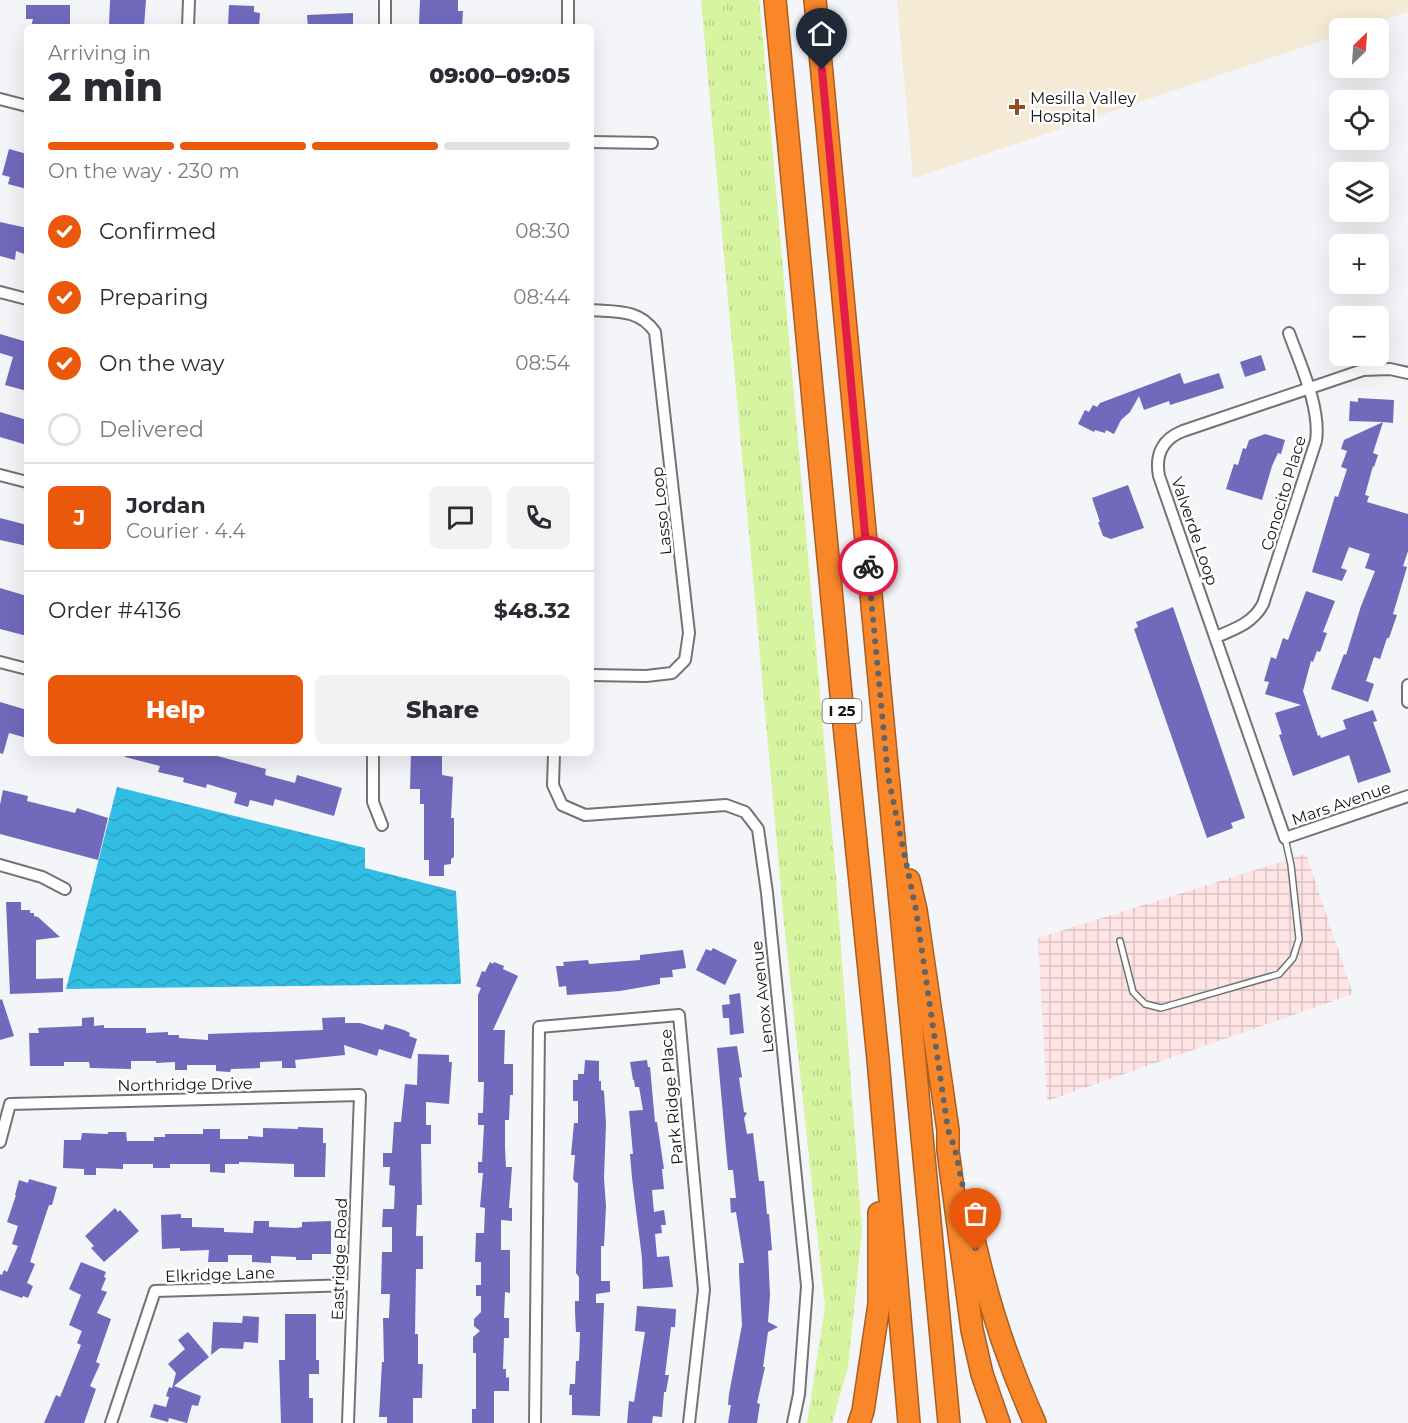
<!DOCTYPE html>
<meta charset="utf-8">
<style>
:root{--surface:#fff;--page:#f2f2f3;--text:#2b2b33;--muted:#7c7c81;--line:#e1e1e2;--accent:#ea580c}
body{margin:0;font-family:Montserrat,sans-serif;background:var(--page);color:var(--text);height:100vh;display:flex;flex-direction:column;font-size:22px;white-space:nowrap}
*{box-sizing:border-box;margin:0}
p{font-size:20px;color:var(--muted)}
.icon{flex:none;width:33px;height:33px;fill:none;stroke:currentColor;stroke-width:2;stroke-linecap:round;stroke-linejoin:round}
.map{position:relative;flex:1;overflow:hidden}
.sheet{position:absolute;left:24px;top:24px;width:570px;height:732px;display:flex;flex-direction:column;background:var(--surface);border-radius:9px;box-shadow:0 6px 24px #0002}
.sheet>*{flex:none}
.needle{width:39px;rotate:25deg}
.fabs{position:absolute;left:1329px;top:18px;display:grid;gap:12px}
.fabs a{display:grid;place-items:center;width:60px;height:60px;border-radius:9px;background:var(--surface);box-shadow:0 6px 24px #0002;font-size:30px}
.pin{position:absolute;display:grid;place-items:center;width:51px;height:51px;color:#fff;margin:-62px -26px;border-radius:50% 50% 50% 0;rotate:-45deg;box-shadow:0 0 6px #0007}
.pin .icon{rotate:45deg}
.courier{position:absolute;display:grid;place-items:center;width:60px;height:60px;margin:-30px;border:4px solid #e11d48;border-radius:50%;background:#fff;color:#222;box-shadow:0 2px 8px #0007}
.overview em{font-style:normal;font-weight:800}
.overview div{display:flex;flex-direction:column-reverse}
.overview{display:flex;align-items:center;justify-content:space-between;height:102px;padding:0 24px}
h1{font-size:39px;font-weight:800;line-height:45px}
.bar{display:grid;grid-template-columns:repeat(4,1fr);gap:9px 6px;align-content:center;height:72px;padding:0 24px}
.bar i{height:8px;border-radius:4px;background:var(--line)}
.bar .active{background:var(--accent)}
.bar p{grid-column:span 4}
.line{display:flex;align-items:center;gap:15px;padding:0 24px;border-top:2px solid var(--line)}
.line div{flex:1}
.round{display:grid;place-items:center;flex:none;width:63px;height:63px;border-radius:9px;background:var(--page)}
ol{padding:0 24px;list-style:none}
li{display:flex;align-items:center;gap:18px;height:66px}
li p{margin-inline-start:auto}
li .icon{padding:6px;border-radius:50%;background:var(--accent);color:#fff;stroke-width:4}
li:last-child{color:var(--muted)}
li i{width:33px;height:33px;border:3px solid var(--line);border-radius:50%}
.cta{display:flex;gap:12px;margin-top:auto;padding:12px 24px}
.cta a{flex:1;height:69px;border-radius:9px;background:var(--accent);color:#fff;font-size:24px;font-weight:800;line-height:69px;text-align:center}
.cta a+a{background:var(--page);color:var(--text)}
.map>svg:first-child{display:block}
</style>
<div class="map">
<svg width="1408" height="1423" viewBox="0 0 1408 1423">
<defs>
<pattern id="industrial-grid" width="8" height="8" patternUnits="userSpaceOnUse" patternTransform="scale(1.5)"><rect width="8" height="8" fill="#ffe4e5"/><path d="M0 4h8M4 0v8" fill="none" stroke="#dac3c4"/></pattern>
<pattern id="grass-tufts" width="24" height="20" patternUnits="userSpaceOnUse" patternTransform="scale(1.5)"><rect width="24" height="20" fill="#d7f4a1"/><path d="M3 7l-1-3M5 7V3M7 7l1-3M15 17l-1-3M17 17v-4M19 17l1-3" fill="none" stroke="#b8d08a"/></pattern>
<pattern id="water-waves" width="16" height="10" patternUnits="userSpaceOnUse" patternTransform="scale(1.5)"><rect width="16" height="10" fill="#32bde5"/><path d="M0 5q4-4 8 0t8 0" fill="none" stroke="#2ba2c4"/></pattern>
</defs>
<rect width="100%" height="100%" fill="#f3f5f8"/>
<path fill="url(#industrial-grid)" d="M1306 854 1353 994 1047 1101 1038 938Z"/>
<path fill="#f4ead5" d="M897 0H1408V12L1358 28H1340L1339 35 913 178Z"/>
<path fill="url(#grass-tufts)" d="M701 0H759L762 29 835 866 862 1231 848 1368 832 1423H807L825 1307 784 923Z"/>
<path fill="url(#water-waves)" d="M117 787 365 848V868L456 891 461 984 66 989Z"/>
<path fill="#7069bc" d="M110 0H146L144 27H109Z
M420 0H458V11H463L462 27H426L419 25Z
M26 5H70V27H31L33 19H26Z
M229 5 254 6V12L260 13 259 27H228Z
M353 13V27H308L307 15Z
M9 149 27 154V189L8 184 10 177 2 175Z
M0 222 27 228V255L16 251 15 260 0 256Z
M0 334 27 342V391L5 385 13 357 0 353Z
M1261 355 1266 370 1245 377 1240 362Z
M1180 373 1184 384 1219 373 1224 388 1170 405 1169 401 1144 410 1139 396 1130 412 1121 420 1114 434 1106 430 1105 433 1095 430 1094 432 1078 424 1085 410 1089 412 1093 405 1097 407 1100 403Z
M1358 398 1394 400 1393 423 1383 422 1373 453 1378 455 1374 467 1373 466 1365 495 1369 496 1367 502 1408 514V551L1403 566 1407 567 1393 614 1397 615 1389 638H1387L1380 659 1374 657 1366 681 1374 684 1368 702 1331 689 1344 654 1346 655 1361 606 1375 571 1365 568 1370 554 1349 547 1341 568 1347 570 1342 581 1312 572 1335 496 1338 497 1347 469 1341 467 1347 451 1341 449 1344 440 1383 422 1349 421 1350 401 1358 402Z
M0 412 27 420V445L0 437Z
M1265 434 1285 440 1281 454 1278 453 1272 466 1262 500 1226 489 1234 464 1238 465 1243 448 1246 449 1249 440Z
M1128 485 1144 528 1111 539 1103 536 1098 522H1100L1092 498Z
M0 518 27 525V546L0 540Z
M0 588 27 596V636L0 629Z
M1306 591 1335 601 1323 632 1327 633 1320 652 1317 651 1313 662 1311 661 1303 691 1318 736 1320 735 1321 738 1346 729 1343 720 1373 710 1377 721 1373 722 1391 772 1358 783 1349 755 1293 776 1279 735 1282 734 1275 713 1301 705 1265 694 1269 682 1264 681 1271 657 1276 659 1283 638 1288 640Z
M1173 607 1245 818 1231 823 1233 828 1207 838 1134 629 1138 627 1136 622Z
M0 702 27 710V738L9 733 3 754 0 753Z
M125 753H206L266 769 265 775 295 783 297 775 342 788 334 816 275 799 273 806 250 800 248 807 234 803 237 793 207 784 206 788 183 782 184 778 158 772 160 766 125 757Z
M411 753H442V775L453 777 451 818H454V857L451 859V864L444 865V876H429V860H424V804H420V789H410Z
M3 790 28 796 27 801 75 813 77 808 108 818 98 860 0 834V805Z
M6 902H21V910H30V913H34V916L38 917 60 937 36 940V979L63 978V992L10 994Z
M713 948 737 960 725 985 696 970 706 949 711 951Z
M683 950 686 968 672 970 673 977 660 978V984L620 991 567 995 566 986 559 987 556 966H564L563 962 588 960 589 964 640 960V955Z
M490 962 493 964 494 962 504 966 503 969 518 976 493 1030H505L504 1064H513V1095H510L509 1120H505V1148L506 1167H512L509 1208H512V1221L501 1220V1250H510V1293L505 1292 504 1318H509V1338H504L503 1369H506V1378L509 1377V1391H494V1423H472V1409H476V1353H473V1337L480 1331 474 1326V1319L481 1312V1296H476V1285H481V1262H475L476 1233H484L485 1208 480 1207 483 1173H478V1162H482L484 1125H478V1113H483L484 1082H478V995L481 988 476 986 482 971 485 972Z
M740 993 744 1033 730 1035 729 1018H723L722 1005 730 1004 729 995Z
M2 999 14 1036 0 1040V1000Z
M94 1017V1026L104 1025V1028H146V1033L168 1032V1035H179V1038L208 1040V1034L323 1030 322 1018 345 1017V1023H360L383 1030 385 1024 404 1030 410 1033 409 1036 417 1039 411 1059 379 1049 377 1056 344 1045 345 1055 295 1060 296 1068H282V1061L260 1062V1068L231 1069 230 1072 216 1071V1065H187V1070H175V1062L156 1063V1061H131V1069L90 1068 89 1062H64V1066H30L29 1033H39L38 1028 82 1026V1018Z
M737 1046 742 1077 739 1078 744 1112 747 1113 744 1118 747 1134 753 1133 759 1181H764L767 1214H769L772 1250 768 1251 770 1295 768 1322 778 1327 768 1332 763 1367H765L757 1403 760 1404 757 1423H728L731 1405H728L729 1394 742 1325 739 1272V1263H744L736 1212 731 1213 730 1198H736L733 1170H728L717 1048Z
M418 1054 449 1055V1062H452L449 1104 426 1102V1125H431V1144H421L422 1205H417L416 1236H423V1269H416L415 1334H418V1364H423L422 1398H413V1423H387V1417H379L382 1362H384L383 1318H389L390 1294H381L382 1252H392V1227H382L383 1209H394L395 1186 389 1185 390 1167H383V1153H392L394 1122H401L405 1084 417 1085Z
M585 1060 599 1061V1081H601V1090L604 1091 606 1124 604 1178 606 1206 604 1246H601V1281H610V1292L596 1294V1303H604L600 1416 572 1415V1395H569L570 1384H575L576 1361H579L580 1332H576L575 1312V1301H579V1277L576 1273 578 1183 575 1182 573 1179 575 1155H571L574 1123H578V1101H573V1080H578V1074H584Z
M647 1060 648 1067H650L655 1122H657L664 1169H662L664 1189 652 1190 654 1212 664 1210 666 1225H661L662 1233 655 1234 657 1257 669 1256 673 1287 643 1289 642 1258 632 1178 630 1154H633L629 1111 643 1110 639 1087H635L634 1080H633L630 1062Z
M298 1127 323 1128V1143H326L325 1177H294V1164L239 1162V1164H225V1173L210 1172V1164H170V1168H153V1164H123V1169L96 1168V1175H84V1169L63 1168 64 1140H81L82 1133 108 1134V1132H126L127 1141H154V1137H165V1134H203V1129H220V1139H248V1136L263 1137V1128L298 1129Z
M29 1179 57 1187 52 1205H49L30 1262 35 1264 27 1283 33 1286 28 1298 23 1296 22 1298 0 1290V1274L2 1275 4 1270 7 1272 18 1246 12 1244 18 1226 7 1222 16 1195H15L19 1180 28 1183Z
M115 1208 118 1212 120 1210 139 1231 104 1262 91 1248 94 1246 85 1236Z
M181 1214V1218H192V1227L224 1228V1232L253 1233 254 1221H269V1227L296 1228 302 1227V1222L331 1221V1254H312V1260H296V1257L271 1256V1263L252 1262V1255H228V1262H208L209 1250 180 1251V1248L162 1249 161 1215Z
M81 1262 106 1272 104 1277 106 1278 101 1290 107 1292 97 1313 111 1319 96 1362 100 1364 90 1386 96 1389 84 1423H44L56 1395 60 1397 81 1345 77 1343 82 1331 69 1325 81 1295 69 1289Z
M637 1306 676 1309 675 1327H671L665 1375H669L666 1392H664L662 1417 653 1416 652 1423H627L629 1401 634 1402 645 1332 635 1331Z
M285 1314H316V1360H319V1374H309V1398H313V1423H281L279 1360H285Z
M243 1316 259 1317 258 1343 244 1342 243 1349 220 1348 211 1355 213 1322 242 1323Z
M188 1332 209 1357 174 1386 201 1396 198 1406 192 1405 187 1423 169 1418 168 1422 150 1417 154 1404 166 1407 169 1397 166 1396 169 1387 172 1388 176 1373 168 1364 185 1349 178 1340Z"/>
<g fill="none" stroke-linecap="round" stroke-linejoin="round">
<g stroke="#717476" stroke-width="8">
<path id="service" d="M1120 941 1133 992 1145 1004 1161 1008 1279 974 1293 958 1299 939 1291 865 1285 838"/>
</g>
<g stroke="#717476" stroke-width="14">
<path id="minor" d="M188 27 189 0
M385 27V0
M568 27V0
M0 99 27 106
M591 142 652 143
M0 292 27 299
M591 310C617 312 639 309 655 332L689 633 685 660 672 673 646 676 591 675
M1408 373 1390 369 1363 370 1183 431C1162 439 1155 455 1159 476L1285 838 1408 796
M0 475 27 482
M1216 637C1235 629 1253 623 1263 604L1316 441C1321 408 1300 364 1289 333
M0 662 27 669
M1408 685V702
M373 753V802L382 825
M554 753 553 785 562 805 585 815 726 805 745 812 758 829 767 893 807 1286 799 1394 793 1423
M0 865 42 877 65 889
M0 1142 10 1104 360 1095 348 1423
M111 1423 155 1291 352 1285
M535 1423 539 1027 679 1015 704 1290 689 1423"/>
</g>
<g stroke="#a95e22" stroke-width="24">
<path id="motorway" d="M775 0 842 705 878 1059 909 1423
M815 0 949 1423
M909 880 916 910 948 1130V1151L972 1330 982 1374 999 1423
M970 1221C984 1290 1006 1359 1035 1423
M859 1423 863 1411 879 1304V1213"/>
</g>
<use href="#service" stroke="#fff" stroke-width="5"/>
<use href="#minor" stroke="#fff" stroke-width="10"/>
<use href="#motorway" stroke="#f98629" stroke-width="21"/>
</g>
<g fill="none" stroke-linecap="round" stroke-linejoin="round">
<path stroke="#626365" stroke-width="6" stroke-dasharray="0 10.8" d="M868 566 888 776 916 910 948 1130 955 1149 976 1250"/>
<path stroke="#e11d48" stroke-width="8" d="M822 70 868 566"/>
</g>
<path fill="#934f22" stroke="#fff" stroke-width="2" d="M1014 98h6v6h6v6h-6v6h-6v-6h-6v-6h6z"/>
<g text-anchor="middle" stroke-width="5" stroke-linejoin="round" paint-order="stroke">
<rect fill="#fff" stroke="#5a5b5c" stroke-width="1.5" x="822.5" y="699" width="39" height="24" rx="4.5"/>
<g font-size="15" font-weight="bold" fill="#141516">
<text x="842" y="716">I 25</text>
</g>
<g font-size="16" fill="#141516" stroke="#fff" text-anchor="start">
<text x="1030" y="104">Mesilla Valley<tspan x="1030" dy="18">Hospital</tspan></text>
</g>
<g font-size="16" fill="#141516" stroke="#fff">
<text transform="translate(1283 493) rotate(-73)" y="6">Conocito Place</text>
<text transform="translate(661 511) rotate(-96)" y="6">Lasso Loop</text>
<text transform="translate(1195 531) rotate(71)" y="6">Valverde Loop</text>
<text transform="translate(1341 803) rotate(-19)" y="6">Mars Avenue</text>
<text transform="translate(762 997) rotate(-96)" y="6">Lenox Avenue</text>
<text transform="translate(185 1084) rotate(-1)" y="6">Northridge Drive</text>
<text transform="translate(671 1097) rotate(-95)" y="6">Park Ridge Place</text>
<text transform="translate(339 1259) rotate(-88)" y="6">Eastridge Road</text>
<text transform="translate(220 1274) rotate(-2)" y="6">Elkridge Lane</text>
</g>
</g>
</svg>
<div class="fabs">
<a><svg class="needle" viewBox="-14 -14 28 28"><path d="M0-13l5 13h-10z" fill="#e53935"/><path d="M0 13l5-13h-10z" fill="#7c7c81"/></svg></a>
<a><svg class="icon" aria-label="locate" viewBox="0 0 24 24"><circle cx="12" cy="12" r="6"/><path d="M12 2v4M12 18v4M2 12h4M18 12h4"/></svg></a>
<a><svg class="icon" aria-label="layers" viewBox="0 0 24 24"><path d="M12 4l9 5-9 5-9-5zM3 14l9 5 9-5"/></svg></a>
<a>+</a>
<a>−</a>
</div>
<div class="pin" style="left:976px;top:1250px;background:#ea580c"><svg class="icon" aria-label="bag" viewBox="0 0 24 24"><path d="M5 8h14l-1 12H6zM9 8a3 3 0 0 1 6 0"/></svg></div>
<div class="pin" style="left:822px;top:70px;background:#1f2937"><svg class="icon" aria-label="home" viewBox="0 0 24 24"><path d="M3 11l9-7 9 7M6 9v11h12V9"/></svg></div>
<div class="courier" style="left:868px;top:566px"><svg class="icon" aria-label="bike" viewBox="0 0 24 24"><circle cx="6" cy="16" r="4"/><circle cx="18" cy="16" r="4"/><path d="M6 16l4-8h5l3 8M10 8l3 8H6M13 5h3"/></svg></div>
<section class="sheet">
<div class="overview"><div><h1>2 min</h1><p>Arriving in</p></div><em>09:00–09:05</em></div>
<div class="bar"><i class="active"></i><i class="active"></i><i class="active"></i><i></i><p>On the way · 230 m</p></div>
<ol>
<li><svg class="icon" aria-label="check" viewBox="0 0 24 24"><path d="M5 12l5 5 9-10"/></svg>Confirmed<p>08:30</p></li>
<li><svg class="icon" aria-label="check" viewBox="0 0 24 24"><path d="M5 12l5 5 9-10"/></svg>Preparing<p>08:44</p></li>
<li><svg class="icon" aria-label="check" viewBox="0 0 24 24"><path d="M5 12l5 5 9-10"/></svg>On the way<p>08:54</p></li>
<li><i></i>Delivered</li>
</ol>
<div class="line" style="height:108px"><b class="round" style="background:var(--accent);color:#fff">J</b><div><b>Jordan</b><p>Courier · 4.4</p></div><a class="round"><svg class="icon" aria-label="chat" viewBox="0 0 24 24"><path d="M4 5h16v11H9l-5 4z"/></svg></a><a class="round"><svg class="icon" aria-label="phone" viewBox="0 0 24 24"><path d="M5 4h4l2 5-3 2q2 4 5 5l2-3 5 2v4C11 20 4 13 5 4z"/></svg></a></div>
<div class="line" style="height:78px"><div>Order #4136</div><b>$48.32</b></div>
<div class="cta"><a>Help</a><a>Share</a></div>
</section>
</div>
